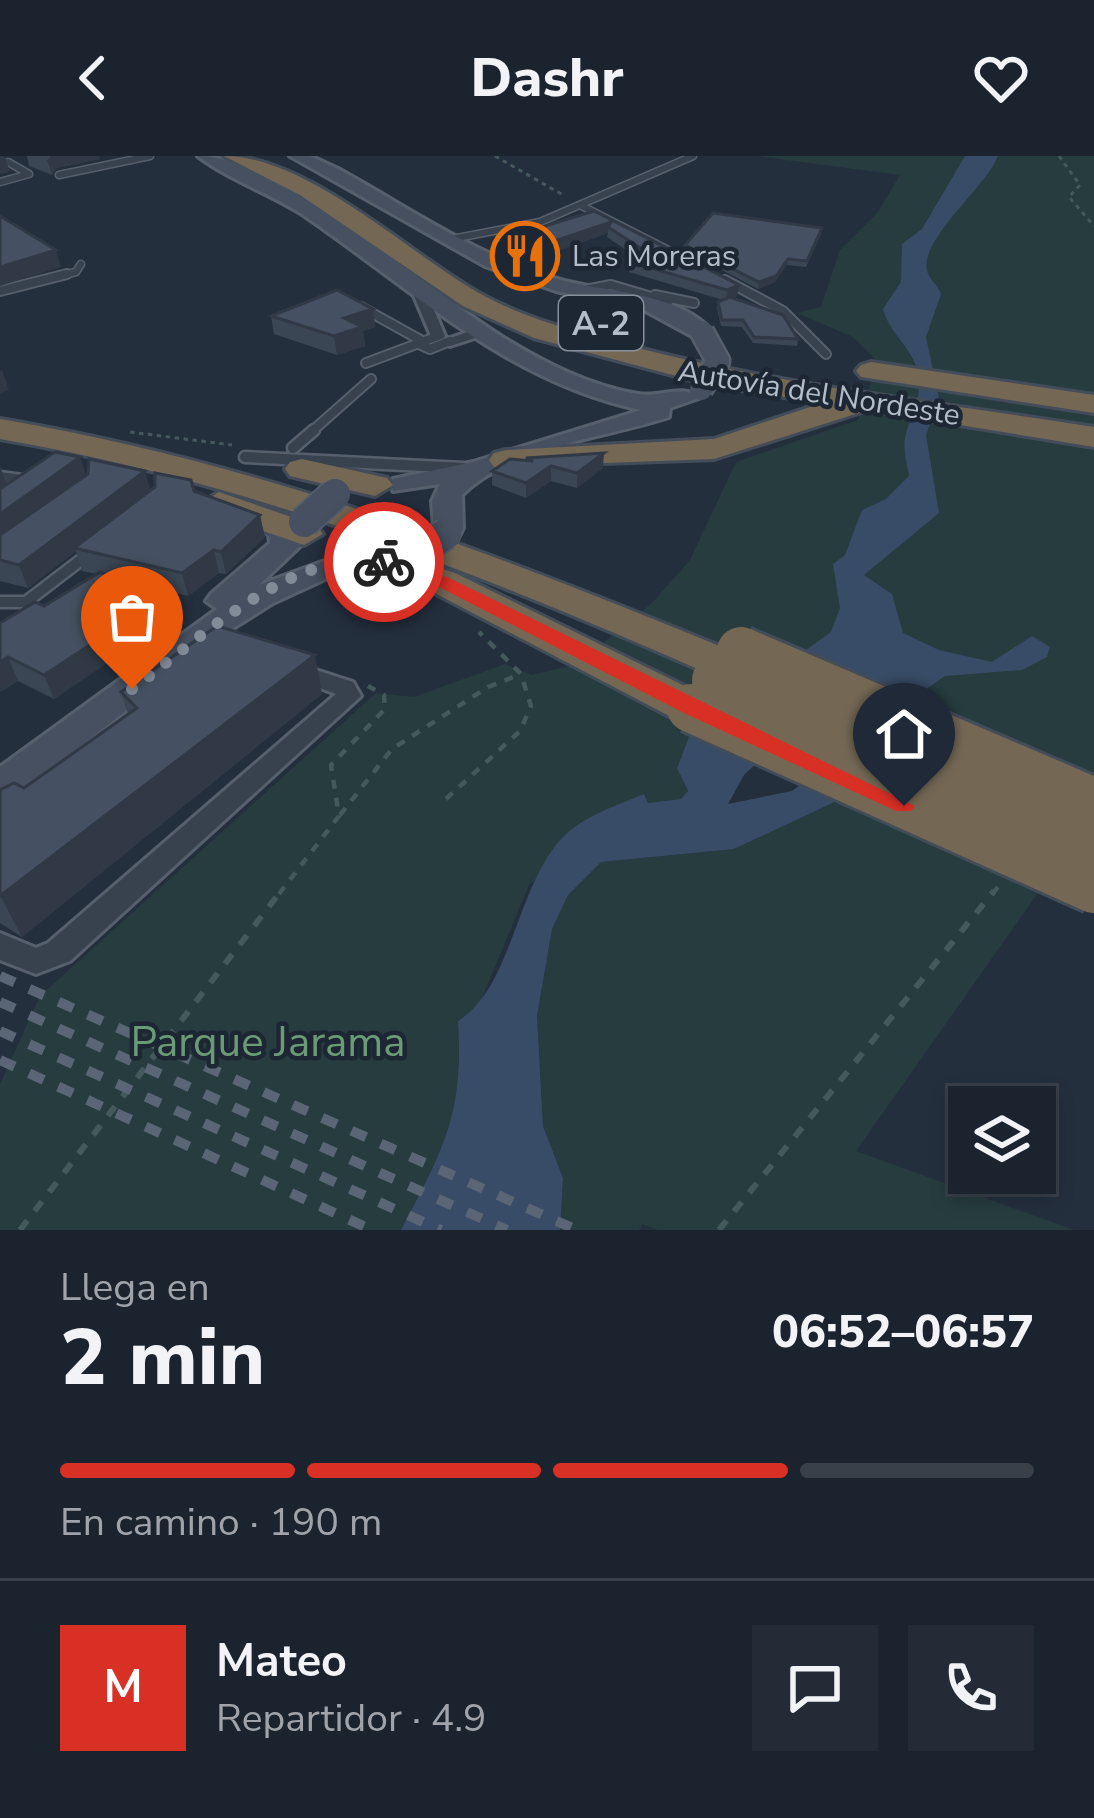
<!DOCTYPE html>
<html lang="es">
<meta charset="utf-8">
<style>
:root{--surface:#1b232e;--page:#242b36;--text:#f1f3f6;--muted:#a0a4aa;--line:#39404a;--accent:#d93025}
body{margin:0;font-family:"Nunito Sans",sans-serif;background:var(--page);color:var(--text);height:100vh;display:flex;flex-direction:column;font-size:45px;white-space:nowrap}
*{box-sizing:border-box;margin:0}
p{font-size:39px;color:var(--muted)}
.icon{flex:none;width:66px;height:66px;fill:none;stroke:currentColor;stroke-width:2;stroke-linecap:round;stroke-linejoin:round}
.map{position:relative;height:1074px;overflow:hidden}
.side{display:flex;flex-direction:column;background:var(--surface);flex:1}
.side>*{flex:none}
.controls{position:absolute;left:948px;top:930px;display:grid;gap:24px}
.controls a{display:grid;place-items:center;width:108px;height:108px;border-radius:0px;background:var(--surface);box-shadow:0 6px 18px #0003,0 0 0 3px var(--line);font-size:60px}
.pin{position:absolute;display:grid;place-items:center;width:102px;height:102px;color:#fff;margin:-123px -51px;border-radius:50% 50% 50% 0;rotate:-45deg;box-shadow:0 0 12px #0007}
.pin .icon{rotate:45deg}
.courier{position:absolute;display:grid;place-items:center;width:120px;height:120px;margin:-60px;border:9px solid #d93025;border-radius:50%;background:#fff;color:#222;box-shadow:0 3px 15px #0007}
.headline em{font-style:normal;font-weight:800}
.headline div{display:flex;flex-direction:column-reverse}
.headline{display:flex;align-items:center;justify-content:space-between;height:204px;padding:0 60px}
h1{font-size:78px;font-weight:800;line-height:90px}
.bar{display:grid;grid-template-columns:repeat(4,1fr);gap:18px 12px;align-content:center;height:144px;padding:0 60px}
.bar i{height:15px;border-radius:9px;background:var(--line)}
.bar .on{background:var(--accent)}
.bar p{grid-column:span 4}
.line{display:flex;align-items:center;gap:30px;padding:0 60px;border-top:3px solid var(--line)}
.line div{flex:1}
.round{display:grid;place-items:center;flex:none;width:126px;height:126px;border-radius:0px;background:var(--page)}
header{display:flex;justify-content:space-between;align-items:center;height:156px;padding:0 60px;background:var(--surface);font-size:54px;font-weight:800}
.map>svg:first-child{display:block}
</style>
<header><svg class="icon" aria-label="back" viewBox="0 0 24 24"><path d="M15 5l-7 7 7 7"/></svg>Dashr<svg class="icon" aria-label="heart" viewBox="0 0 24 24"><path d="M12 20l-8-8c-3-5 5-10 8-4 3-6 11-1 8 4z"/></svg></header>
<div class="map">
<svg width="1094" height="1074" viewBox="0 0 1094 1074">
<rect width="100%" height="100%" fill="#242f3e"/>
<path fill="#263c3f" d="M757 0H1094V630L1045 727 856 995 1074 1074H658L642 1068 639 1074H560L563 1022 543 970 537 860 552 773 568 739 601 706 734 693 871 629 690 578 677 611 688 636 681 643 648 647 645 639 529 729 478 852 458 865C464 958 443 994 401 1074H0V928L40 840 376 537 414 541 505 508 532 519 578 508 652 447 690 404 736 306 858 264 878 206 853 181 797 157 821 151 840 94 878 56 900 19Z"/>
<path fill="#394c67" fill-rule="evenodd" d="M965 0H998C985 32 920 83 927 114 928 122 938 129 941 138L926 181 939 242 926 279 939 357 864 419 892 438 903 477 939 494 992 506 1032 480 1050 491 1047 501 1022 514 945 520 914 542 871 629 734 693 601 706 568 739 552 773 537 860 543 970 563 1022 560 1074H401C443 994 464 958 458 865 512 832 516 731 562 682 583 660 618 649 644 638L648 647 681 643 688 635 677 612 690 578 831 476 840 452 833 408 845 399 862 354 886 343 909 320C907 308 903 294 905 282 910 258 923 243 918 218 913 191 890 179 883 153L901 126 902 88 922 73ZM764 600 809 622 792 635 728 648 744 619Z"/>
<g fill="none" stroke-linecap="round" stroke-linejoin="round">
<g stroke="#565f6c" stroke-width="9">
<path id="lane-far2" d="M59 19 150 0
M0 26 29 18 8 6
M580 49 686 103
M452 83 540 66 693 0
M55 121 76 116 81 108"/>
</g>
<g stroke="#565f6c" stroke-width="12">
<path id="lane-far1" d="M725 124 783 155 826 198
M0 135 67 118
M580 135 611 129 668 146 659 153
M655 139 694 147
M361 151 424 186
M419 188 430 193 450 185
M366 207 438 180
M310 277 371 223"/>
</g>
<g stroke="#565f6c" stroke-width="15">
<path id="lane" d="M293 292 314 274
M245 301 463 312
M0 321 29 325
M0 446H26L90 397"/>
</g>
<g stroke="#565f6c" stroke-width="6">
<path id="street" d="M419 131 426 135 445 180 443 183 431 180 412 135Z
M479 172 484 173V179L450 190 442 185Z
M291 506 353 526 361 540 70 805 36 818 0 804V777L36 792 48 787 336 538 283 518 279 513 283 508Z"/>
</g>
<g stroke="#565f6c" stroke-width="6">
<path id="secondary" d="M198 0C278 0 430 137 504 182 545 207 590 230 638 238 659 242 684 227 699 242L670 252 669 261C605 282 511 290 462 339L463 372 457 384H435L432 345 440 328 393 335V323L473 306 641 254C507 226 412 133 302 58 269 37 228 23 198 0Z
M290 0H310L338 13C417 56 493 112 583 129 627 137 682 141 713 176L694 181 646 155 556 135 485 110Z
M259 349 294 369 301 389 259 429 349 396 364 405 273 447 227 476 14 642 0 646V611L217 453 206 445 211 438 270 387 269 379 244 358Z"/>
</g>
<g stroke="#434c59" stroke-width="6">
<path id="highway" d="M224 0C307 0 408 97 479 137 527 164 581 177 634 191 784 230 941 247 1094 271V291L868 254 714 303 494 311 489 304 494 297 506 294 714 283 822 247 710 229 534 182 463 150 300 39Z
M871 206 1094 239V257L861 221 856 215 861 209Z
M0 263C262 307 502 400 746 501L753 511 746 521H716C482 418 252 326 0 283Z
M302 303 387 322 393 329 375 340 290 320 285 313 290 306Z
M219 336 317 370 323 378 304 389 206 355 201 347Z
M385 394 455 417 707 541 714 552 707 563 691 567 675 563 427 433 371 414 366 406Z"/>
</g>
<path stroke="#44595c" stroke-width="3" stroke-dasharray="4.5 4.5" stroke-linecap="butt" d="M495 0 563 39
M1059 0 1080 29 1069 41 1094 70
M130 276 232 289"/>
<path stroke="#44595c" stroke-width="4.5" stroke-dasharray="9 9" stroke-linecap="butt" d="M446 643 520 575 531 550 521 518 479 476
M340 659 392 593 488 531 521 518
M279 738 339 660 331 609 385 553 384 539 368 530
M992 738 999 730"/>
<path stroke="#44595c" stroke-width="6" stroke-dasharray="12 12" stroke-linecap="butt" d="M20 1074 281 735
M719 1074 994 735"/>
<use href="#lane-far2" stroke="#38414e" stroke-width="6"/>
<use href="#lane-far1" stroke="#38414e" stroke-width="8"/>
<use href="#lane" stroke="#38414e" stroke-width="10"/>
<use href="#street" fill="#38414e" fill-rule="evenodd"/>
<use href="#secondary" fill="#465061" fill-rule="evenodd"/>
<use href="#highway" fill="#746855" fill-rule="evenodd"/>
<path stroke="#5a6575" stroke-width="10" stroke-dasharray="16 16" stroke-linecap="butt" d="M0 820 577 1074
M0 846 507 1074
M0 875 441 1074
M0 904 372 1074"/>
<g stroke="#565f6c" stroke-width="27" stroke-linecap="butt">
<path id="secondary-bridge-far1" d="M701 233 718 205 702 176"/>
</g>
<g stroke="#565f6c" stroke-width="34" stroke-linecap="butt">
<path id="secondary-bridge" d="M304 366 335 338
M407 401 446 378"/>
</g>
<g stroke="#434c59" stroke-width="54" stroke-linecap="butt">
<path id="highway-bridge" d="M741 495 1094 646
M716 524 1094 690
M691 552 1094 733"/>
</g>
<use href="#secondary-bridge-far1" stroke="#465061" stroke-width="22"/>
<use href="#secondary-bridge" stroke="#465061" stroke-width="30"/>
<use href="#highway-bridge" stroke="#746855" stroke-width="48"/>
</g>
<path fill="#3b4654" d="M27 0H99L100 3 57 12 52 19 29 10Z
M594 55 737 140 732 142 798 183 797 190 753 187 742 171 721 170 717 152 718 146 723 144 629 116 630 106 638 102 607 81 608 77 522 107 496 95V85Z
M821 78 806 111 787 109 775 126 758 133 684 94 685 89Z
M373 153 375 171 363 175 365 190 337 199 274 178 271 160Z
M80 301 86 320 150 334 194 335 265 381 226 418 219 417 188 440 115 422 160 443 167 466 54 543 18 525 0 536V467L44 450 97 418 82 415 76 395 28 432 0 425V311L7 329Z
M526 302 603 312 577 332 551 325 526 342 492 329V315L526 305Z
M121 536 322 538 22 781 0 767V634L24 632 128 558Z"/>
<path fill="#303945" d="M0 0 5 1 10 16 0 18Z
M51 0H99L100 3 57 12 52 19 47 4Z
M611 66 608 71V77L522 107V96Z
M56 94 61 111 0 130V111Z
M788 103 787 109 775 126 758 133 759 126Z
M739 129 737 140 726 144 727 134Z
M373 153 375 171 363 175 365 190 337 199 334 180 344 162Z
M2 214 9 234 0 237V215Z
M604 297 603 312 577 332V317Z
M80 301 87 323 0 386V358Z
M551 310V325L526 342V327Z
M0 311 8 332 0 340Z
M145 315 151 337 74 392 76 395 28 432 19 409Z
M260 359 265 381 226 418 221 396Z
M214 394 219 417 188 440 182 417Z
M160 443 167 466 54 543 44 519Z
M315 499 322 538 22 781 1 741Z
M8 501 18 525 0 536V506Z"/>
<path fill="#455162" stroke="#303945" stroke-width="3" d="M594 55 739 129 727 134 630 106 648 97 608 71 611 66 522 96 496 85Z
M713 57 822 72 807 105 788 103 776 120 759 126 685 89Z
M0 60 56 94 0 111Z
M337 134 373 153 344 162 362 171 334 180 271 160Z
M730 141 783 159 798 183 754 181 743 164H722L718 146Z
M55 296 80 301 0 358V333Z
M604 297 577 317 551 310 526 327 492 315 510 303 533 305 526 302Z
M89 303 145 315 19 409 0 404V379L88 318Z
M155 317 191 324 194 335 260 359 221 396 214 394 182 417 74 392 155 331Z
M100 416 160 443 44 519 8 501 0 506V467L35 446 44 450Z
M217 470 315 499 0 740V634L14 627 24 632 137 552 121 536Z"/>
<path fill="#d93025" d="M378 402 447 421 915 650 911 655H896L684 557 435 429 378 410Z"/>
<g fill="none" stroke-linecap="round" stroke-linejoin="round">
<path stroke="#828b98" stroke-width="12" stroke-dasharray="0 21.6" d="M132 533C188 491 276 411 347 406 359 405 372 407 384 406"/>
</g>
<defs>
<g id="restaurant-ring" transform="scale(3.45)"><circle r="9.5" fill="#1d2633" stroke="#e8710a" stroke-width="1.5"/><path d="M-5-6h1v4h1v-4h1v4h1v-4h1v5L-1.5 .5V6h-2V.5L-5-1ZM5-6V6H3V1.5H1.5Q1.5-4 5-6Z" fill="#e8710a"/></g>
</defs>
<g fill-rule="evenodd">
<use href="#restaurant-ring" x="525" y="100"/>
</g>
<g text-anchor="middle" stroke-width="9" stroke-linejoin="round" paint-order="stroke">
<g font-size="30" fill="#b4bcc9" stroke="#1d2633" text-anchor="start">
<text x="572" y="110">Las Moreras</text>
</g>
<g font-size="30" fill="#b4bcc9" stroke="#1d2633">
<text transform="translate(819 237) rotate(9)" y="10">Autovía del Nordeste</text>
</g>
<rect fill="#1d2633" stroke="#878f9c" stroke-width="3" x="559" y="140" width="84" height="54" rx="9"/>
<g font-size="33" font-weight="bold" fill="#b4bcc9">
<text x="601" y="179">A-2</text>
</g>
<g font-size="42" fill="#6b9a76" stroke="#1d2633">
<text x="268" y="900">Parque Jarama</text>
</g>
</g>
</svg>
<div class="controls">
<a><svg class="icon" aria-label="layers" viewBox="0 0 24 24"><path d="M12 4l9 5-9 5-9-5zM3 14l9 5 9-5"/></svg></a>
</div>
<div class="pin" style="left:132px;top:533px;background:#ea580c"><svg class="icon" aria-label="bag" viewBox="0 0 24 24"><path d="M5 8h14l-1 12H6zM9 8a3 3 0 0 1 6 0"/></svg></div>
<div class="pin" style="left:904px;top:650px;background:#1f2937"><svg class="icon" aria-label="home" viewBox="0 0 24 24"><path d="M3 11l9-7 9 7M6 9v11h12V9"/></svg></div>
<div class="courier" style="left:384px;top:406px"><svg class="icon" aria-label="bike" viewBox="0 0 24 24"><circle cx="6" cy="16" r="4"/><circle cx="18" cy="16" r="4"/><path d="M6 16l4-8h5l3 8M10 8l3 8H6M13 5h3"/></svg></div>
</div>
<section class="side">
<div class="headline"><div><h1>2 min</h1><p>Llega en</p></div><em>06:52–06:57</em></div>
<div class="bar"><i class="on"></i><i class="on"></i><i class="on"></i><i></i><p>En camino · 190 m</p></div>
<div class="line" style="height:216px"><b class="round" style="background:var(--accent);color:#fff">M</b><div><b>Mateo</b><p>Repartidor · 4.9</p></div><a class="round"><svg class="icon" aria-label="chat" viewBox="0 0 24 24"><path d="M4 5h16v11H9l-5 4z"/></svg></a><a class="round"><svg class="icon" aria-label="phone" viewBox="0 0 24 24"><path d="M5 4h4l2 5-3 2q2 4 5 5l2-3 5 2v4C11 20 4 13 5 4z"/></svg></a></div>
</section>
